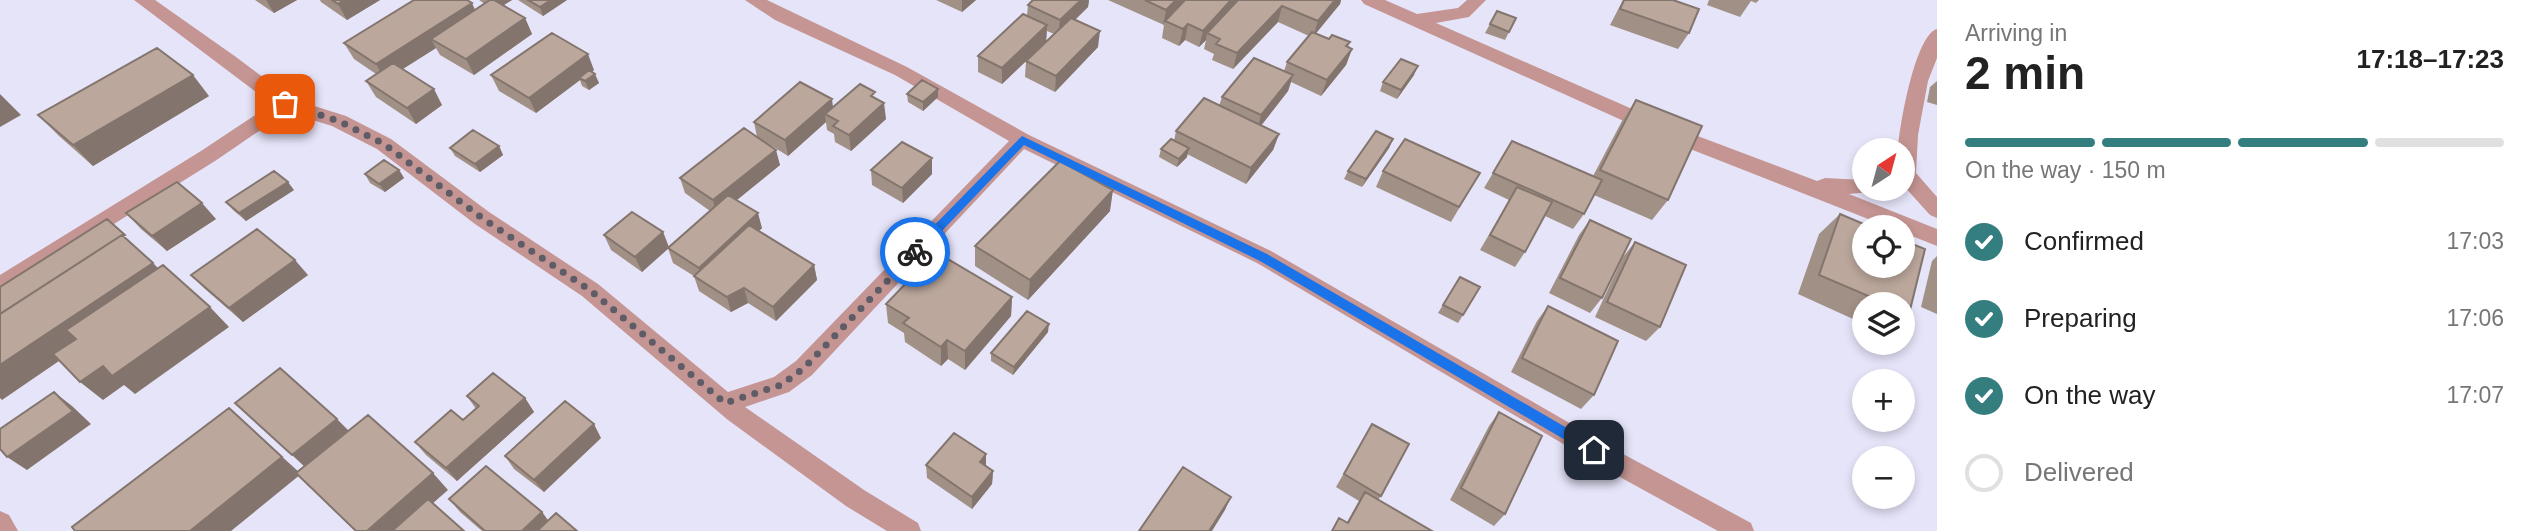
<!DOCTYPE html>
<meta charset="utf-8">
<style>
:root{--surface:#fff;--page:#f2f2f2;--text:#222;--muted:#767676;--line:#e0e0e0;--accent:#357e80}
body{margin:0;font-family:Helvetica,sans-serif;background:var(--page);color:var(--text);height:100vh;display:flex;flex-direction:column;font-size:26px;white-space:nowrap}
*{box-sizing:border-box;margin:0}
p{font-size:23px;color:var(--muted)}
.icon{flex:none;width:38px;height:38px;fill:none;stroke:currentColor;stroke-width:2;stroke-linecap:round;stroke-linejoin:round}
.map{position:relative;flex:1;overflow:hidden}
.side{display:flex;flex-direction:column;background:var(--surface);width:595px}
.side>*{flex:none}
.needle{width:46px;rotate:36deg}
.controls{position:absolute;left:1852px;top:138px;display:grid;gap:14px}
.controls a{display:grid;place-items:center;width:63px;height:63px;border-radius:50%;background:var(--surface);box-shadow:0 4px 10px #0003;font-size:35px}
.pin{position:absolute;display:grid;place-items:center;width:60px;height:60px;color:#fff;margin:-30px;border-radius:14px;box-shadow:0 4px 10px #0006}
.courier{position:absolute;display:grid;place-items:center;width:70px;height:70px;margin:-35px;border:5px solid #1a73e8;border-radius:50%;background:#fff;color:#222;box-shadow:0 2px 9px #0007}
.headline em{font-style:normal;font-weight:700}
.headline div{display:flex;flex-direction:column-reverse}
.headline{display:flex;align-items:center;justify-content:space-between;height:119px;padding:0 28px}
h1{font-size:46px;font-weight:700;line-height:52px}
.bar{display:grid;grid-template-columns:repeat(4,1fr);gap:10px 7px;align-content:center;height:84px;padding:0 28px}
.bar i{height:9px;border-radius:5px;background:var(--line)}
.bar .active{background:var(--accent)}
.bar p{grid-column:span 4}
ol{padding:0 28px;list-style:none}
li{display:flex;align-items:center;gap:21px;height:77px}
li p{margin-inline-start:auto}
li .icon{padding:7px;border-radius:50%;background:var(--accent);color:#fff;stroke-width:4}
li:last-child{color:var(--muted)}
li i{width:38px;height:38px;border:4px solid var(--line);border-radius:50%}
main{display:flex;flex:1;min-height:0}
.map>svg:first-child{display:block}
</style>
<main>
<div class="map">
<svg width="1937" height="531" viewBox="0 0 1937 531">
<rect width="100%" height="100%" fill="#e6e4f9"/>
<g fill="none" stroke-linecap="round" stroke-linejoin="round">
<path fill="#c49592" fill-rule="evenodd" d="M134 0H155L236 57 292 99 346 116 391 139 489 212 598 284 728 392 774 377 796 361 1009 141 895 75 775 20 745 0H767L907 67 1029 135 1271 251 1625 455 1751 523 1754 531H1718L1609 471 1257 263 1024 149 812 375 789 392 745 407 864 490 918 523 921 531H887L846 506 728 420 582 296 475 224 377 149 332 126 287 112 215 161 0 295V275L201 151 272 104Z
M1361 0H1385L1417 14 1458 8 1467 0H1486L1469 17 1436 23 1671 126 1817 181 1825 178 1864 180V189H1873L1871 192 1849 194 1937 229V246L1902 232V228H1891L1657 136 1364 4Z
M1937 29V58L1928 81 1918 135 1916 173 1937 197V218L1930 215 1902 184V150H1898C1899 128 1915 35 1937 29Z
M0 511 9 515 18 531H0Z"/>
</g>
<path fill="#a19086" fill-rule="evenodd" d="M255 0H297L274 13Z
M320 0H380L347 20 321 2Z
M479 0H512L503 5 525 18 532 34 474 75 440 55 436 48 403 69 442 105 416 124 376 97 366 81 376 74 354 59 344 43 475 10 485 4Z
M518 0H567L543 16Z
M936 0H976L962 12Z
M1033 0H1089L1088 7 1075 20 1098 47 1055 92 1025 77 1026 61 1002 84 978 72V56L1027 15 1028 5ZM1047 31 1054 34 1046 41Z
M1108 0H1341L1340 4 1316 33 1329 39 1350 42 1348 47 1352 49 1346 65 1321 96 1291 82 1288 91 1261 125 1279 134 1273 150 1246 184 1187 154V157L1177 167 1159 157 1161 149 1174 141 1176 131 1219 106 1222 97 1284 71 1287 62 1309 36 1278 22 1233 69 1212 60 1214 54 1204 49 1206 40 1199 47 1185 40 1179 46 1162 38 1164 25Z
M1623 0H1624L1689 33 1678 49 1610 25Z
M1709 0H1759L1756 3 1751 1 1740 17 1707 5Z
M1497 11 1516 18 1505 40 1485 33Z
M594 70 592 72 599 83 589 90 582 86 580 80 536 113 499 91 491 75Z
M1414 75 1397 99 1380 91 1383 82Z
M1937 81V105L1927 102 1930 87Z
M907 94 938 97 923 111 908 102Z
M209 96 93 166 59 136 38 115Z
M876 98 886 119 851 151 835 142 834 134 827 130 826 122 788 156 772 146 780 165 737 200 762 228 759 231 814 265 817 280 776 321 748 303 731 312 699 291 694 276 673 263 668 248 642 272 611 250 604 235 663 232 669 247 710 211 685 193 680 178 757 137 754 122Z
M1636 100 1668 200 1652 220 1594 195 1584 214 1573 229 1545 216 1525 252 1515 267 1480 250 1509 200 1484 188 1512 141 1593 176 1622 121Z
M1393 139 1389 148 1362 187 1344 179 1348 171Z
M499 146 503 155 480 172 455 156 450 148Z
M932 158V174L903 203 872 185 871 170Z
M399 170 404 178 385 192 370 183 365 174Z
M1383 171 1480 173 1451 222 1376 187Z
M294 190 246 221 233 210 226 202Z
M1110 211 1028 300 975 266V246Z
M126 213 216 219 167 251 141 229Z
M1840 214 1873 228H1864V266H1902V240L1925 249 1909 314 1902 320V304H1864V324L1798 294 1819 234Z
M1590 220 1602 298 1590 313 1549 293 1579 235Z
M1635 242 1660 327 1646 341 1595 317 1623 257Z
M1937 256V314L1921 307 1932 261Z
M191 275H308L243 322 205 289Z
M1460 277 1463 315 1458 323 1438 313Z
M1012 297 1011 316 965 370 948 359 941 366 905 342 904 333 888 323 886 304Z
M1548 306 1594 395 1581 409 1511 372 1537 321Z
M1048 332 1013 375 991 361V353Z
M467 396 525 398 534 412 457 481 426 455 415 442 463 420 476 409Z
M1499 412 1505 514 1494 526 1450 500 1489 426Z
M1372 424 1381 496 1378 500 1432 531H1332L1347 522 1359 501 1336 487Z
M601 438 544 492 514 469 505 456Z
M986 454V466L993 471 992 484 972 509 927 478 926 465Z
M449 499 542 512 548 520 577 531H482L460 512Z"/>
<path fill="#83756d" d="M266 0H297L274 13Z
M344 0H380L347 20 338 4Z
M492 0H512L496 10Z
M551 0H567L543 16 540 7Z
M962 0H976L962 12Z
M1081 0H1089L1088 7 1058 36 1060 20Z
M1176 0H1189L1165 21 1163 26 1166 10Z
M1231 0H1242L1207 33 1206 40 1199 47 1203 31Z
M1335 0H1341L1340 4 1313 37 1318 21Z
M472 3 479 19 431 39 436 48 385 80 376 64Z
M1282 6 1278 22 1233 69 1237 53Z
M525 18 532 34 474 75 466 59Z
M1188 24 1185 40 1179 46 1183 29Z
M1047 25 1046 42 1002 84V68Z
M1100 31 1098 47 1055 92 1056 76Z
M1352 49 1346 65 1321 96 1327 80Z
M588 54 594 70 582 79 579 78 580 80 536 113 529 98Z
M1418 66 1414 75 1397 99 1401 90Z
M595 74 599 83 589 90 585 81Z
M193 75 209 96 93 166 73 145Z
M1293 75 1288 91 1257 131 1261 115Z
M434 89 442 105 416 124 407 108Z
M938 89V97L923 111V102Z
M0 94 21 115 0 127Z
M832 99 834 115 825 114 826 122 788 156 785 140Z
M884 103 886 119 851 151 849 135Z
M1279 134 1273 150 1246 184 1251 168Z
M1393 139 1389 148 1362 187 1366 179Z
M499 146 503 155 480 172 475 164Z
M1189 148 1187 157 1177 167 1179 159Z
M776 150 780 165 717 216 713 200Z
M932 158V174L903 203 902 188Z
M399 170 404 178 385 192 379 184Z
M288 182 294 190 246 221 239 213Z
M1113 190 1110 211 1028 300 1030 280Z
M202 203 216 219 167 251 152 236Z
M758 213 762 228 704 283 699 268Z
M663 232 669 248 642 272 635 257Z
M295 260 308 275 243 322 229 308Z
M153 263 173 283 2 400 0 398V365Z
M814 265 817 280 776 321 773 307Z
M744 288 748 303 731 312 727 297Z
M1012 297 1011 316 965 370V351Z
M210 307 229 327 135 394 124 385 103 400 80 382 103 366Z
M1049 324 1048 332 1013 375 1014 367Z
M947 340 948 359 941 366V347Z
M54 392 72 406 91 424 27 470 7 457Z
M525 398 534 412 457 481 446 468Z
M229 408 301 474 231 531H190Z
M337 419 350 432 306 468 292 455Z
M594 424 601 438 544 492 534 480Z
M986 454V467L980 462Z
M993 471 992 484 972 509V497Z
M433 473 448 490 401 531H367Z
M1231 497 1225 510 1212 531H1209Z
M542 512 551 525 544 531H522Z"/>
<path fill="#bba79c" stroke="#83756d" stroke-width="2" d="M332 0H344L338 4Z
M414 0H467L472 3 376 64 344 43Z
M490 0H494L525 18 466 59 431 39Z
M528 0H551L540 7Z
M1033 0H1081L1060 20 1028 5Z
M1145 0H1176L1166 10Z
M1185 0H1231L1203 31 1188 24 1183 29 1165 21Z
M1238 0H1335L1318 21 1282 6 1237 53 1216 44 1220 39 1207 33Z
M1624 0H1673L1699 9 1689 33 1620 9Z
M1497 11 1516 18 1509 32 1490 24Z
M1023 14 1047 25 1002 68 978 56Z
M1071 18 1100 31 1056 76 1026 61Z
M1312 32 1329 39 1332 35 1350 42 1346 46 1352 49 1327 80 1287 62Z
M552 33 588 54 529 98 491 75Z
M157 48 193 75 73 145 38 115Z
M1254 58 1293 75 1261 115 1222 97Z
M1401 59 1418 66 1401 90 1383 82Z
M393 63 434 89 407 108 366 81Z
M589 70 595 74 585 81 579 78Z
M922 80 938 89 923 102 907 94Z
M800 82 832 99 785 140 754 122Z
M860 84 875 92 871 96 884 103 849 135 833 126 838 121 825 114Z
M1204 98 1279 134 1251 168 1176 131Z
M1636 100 1702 126 1668 200 1600 170Z
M744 128 776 150 713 200 680 178Z
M473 130 499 146 475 164 450 148Z
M1376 131 1393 139 1366 179 1348 171Z
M1171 139 1189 148 1179 159 1161 149Z
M1405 139 1480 173 1459 207 1383 171Z
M1512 141 1602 180 1584 214 1493 173Z
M902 142 932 158 902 188 871 170Z
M384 160 399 170 379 184 365 174Z
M1060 161 1113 190 1030 280 975 246Z
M274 171 288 182 239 213 226 202Z
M177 182 202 203 152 236 126 213Z
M1517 187 1552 202 1525 252 1490 235Z
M728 195 758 213 699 268 668 248Z
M632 212 663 232 635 257 604 235Z
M1840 214 1873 228H1864V266H1902V240L1925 249 1909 314 1902 311V304H1887L1819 275Z
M107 219 125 235 123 236 122 235 0 314V287Z
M1590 220 1631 239 1602 298 1560 278Z
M749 225 814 265 773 307 744 288 727 297 694 276Z
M257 229 295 260 229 308 191 275Z
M122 235 153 263 0 365V314Z
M1635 242 1686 265 1660 327 1607 302Z
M936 252 1012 297 965 351 947 340 941 347 903 323 909 318 886 304Z
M163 265 210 307 112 376 103 366 80 382 53 354 76 339 66 330Z
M1460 277 1480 287 1463 315 1443 305Z
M1548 306 1618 341 1594 395 1522 358Z
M1027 311 1049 324 1014 367 991 353Z
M280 368 337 419 292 455 235 403Z
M493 373 525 398 446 468 415 442 451 410 463 420 479 406 467 396Z
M54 392 73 411 7 457 0 449V429Z
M565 401 594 424 534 480 505 456Z
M229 408 282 457 190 531H75L72 527Z
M1499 412 1542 436 1505 514 1461 488Z
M368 415 433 473 367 531H356L296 473Z
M1372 424 1409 444 1381 496 1344 474Z
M954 433 986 454 980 462 993 471 972 497 926 465Z
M486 466 542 512 522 531H485L449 499Z
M1183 467 1231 497 1209 531H1139Z
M1365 492 1432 531H1332L1339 518 1348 523Z
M428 499 464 531H392Z
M556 513 577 531H537Z"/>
<path fill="#1a73e8" d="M1022 136 1267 254 1598 446V454H1589L1260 261 1024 145 919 255H911V249Z"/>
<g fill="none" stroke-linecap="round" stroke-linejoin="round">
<path stroke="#5d5c67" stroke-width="7" stroke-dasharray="0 12.6" d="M285 104 339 121 384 144 482 218 590 290 725 403 781 385 804 368 915 252"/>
</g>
</svg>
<div class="controls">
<a><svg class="needle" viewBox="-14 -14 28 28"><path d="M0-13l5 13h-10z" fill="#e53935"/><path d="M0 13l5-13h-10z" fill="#767676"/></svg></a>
<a><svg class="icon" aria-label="locate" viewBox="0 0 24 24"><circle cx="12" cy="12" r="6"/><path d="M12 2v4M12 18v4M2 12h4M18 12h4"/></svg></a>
<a><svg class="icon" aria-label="layers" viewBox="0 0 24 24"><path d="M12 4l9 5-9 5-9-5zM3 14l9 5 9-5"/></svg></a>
<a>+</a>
<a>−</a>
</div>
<div class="pin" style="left:285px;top:104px;background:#ea580c"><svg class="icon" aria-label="bag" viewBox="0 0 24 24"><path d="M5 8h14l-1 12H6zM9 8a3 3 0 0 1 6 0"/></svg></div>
<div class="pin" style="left:1594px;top:450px;background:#1f2937"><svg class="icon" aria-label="home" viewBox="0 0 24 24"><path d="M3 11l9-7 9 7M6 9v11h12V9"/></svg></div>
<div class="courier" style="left:915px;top:252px"><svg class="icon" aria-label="bike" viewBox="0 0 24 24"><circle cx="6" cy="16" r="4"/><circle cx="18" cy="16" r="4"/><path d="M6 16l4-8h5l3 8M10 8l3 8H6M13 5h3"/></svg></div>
</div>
<section class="side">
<div class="headline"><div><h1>2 min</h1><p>Arriving in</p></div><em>17:18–17:23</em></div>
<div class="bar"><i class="active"></i><i class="active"></i><i class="active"></i><i></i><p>On the way · 150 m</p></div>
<ol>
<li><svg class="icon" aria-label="check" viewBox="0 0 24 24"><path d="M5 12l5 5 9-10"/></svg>Confirmed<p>17:03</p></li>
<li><svg class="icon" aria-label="check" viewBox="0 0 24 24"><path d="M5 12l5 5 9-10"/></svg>Preparing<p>17:06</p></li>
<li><svg class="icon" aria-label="check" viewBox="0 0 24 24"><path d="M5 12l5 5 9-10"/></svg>On the way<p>17:07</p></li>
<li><i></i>Delivered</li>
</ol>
</section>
</main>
